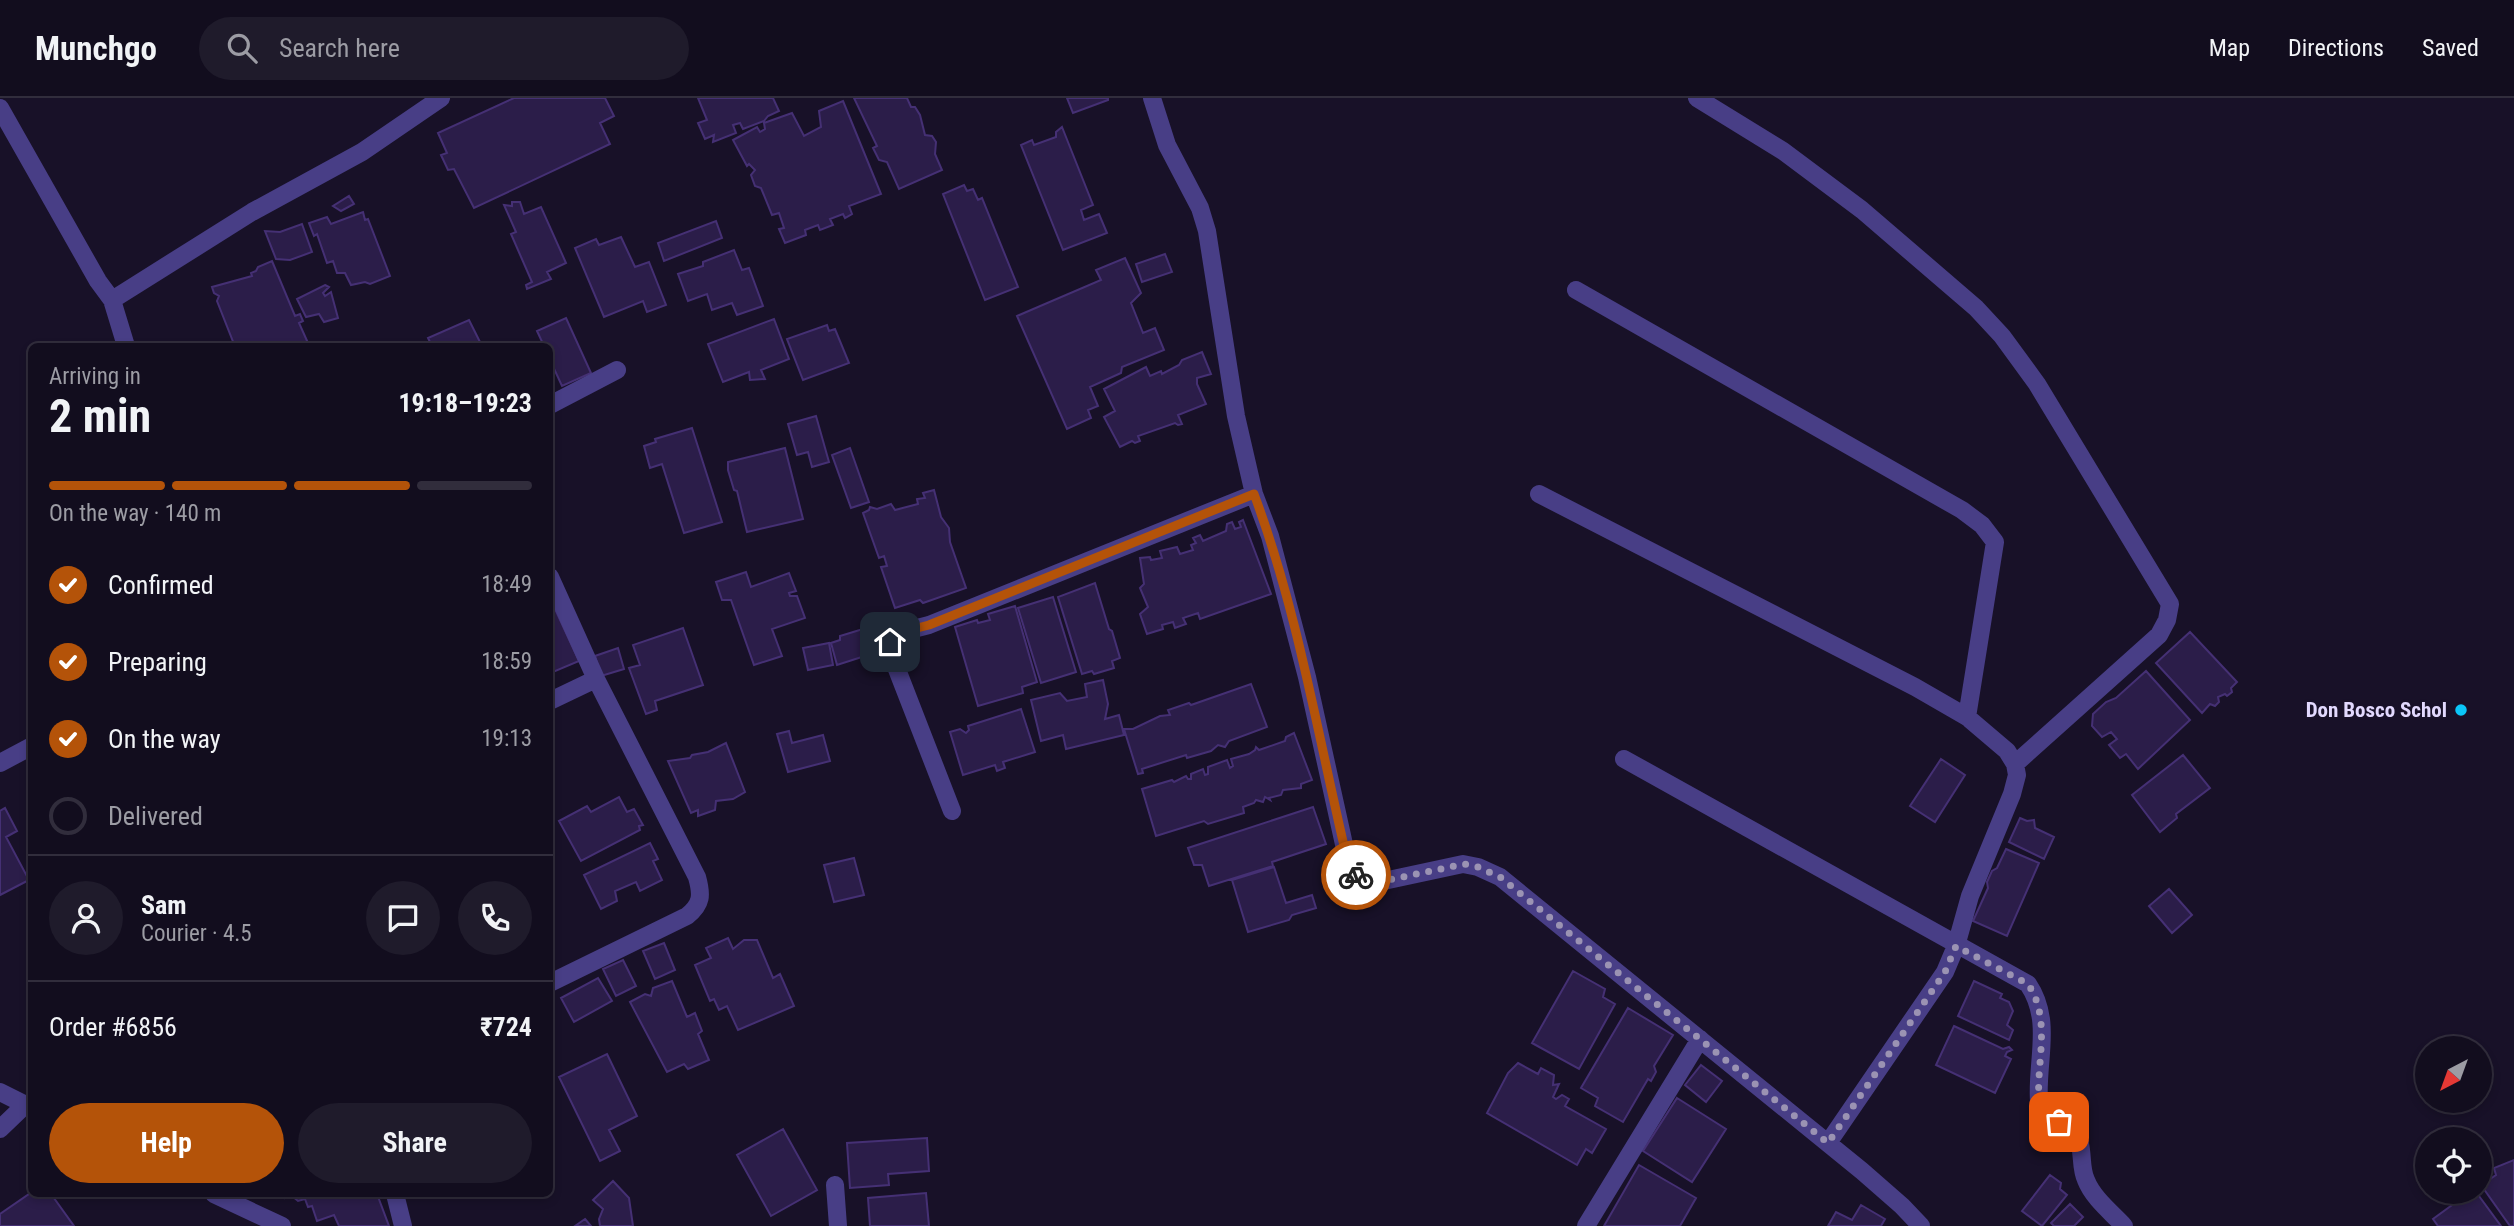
<!DOCTYPE html>
<meta charset="utf-8">
<style>
:root{--surface:#120d1e;--page:#1f1b2b;--text:#f1f3f6;--muted:#9c9ca4;--line:#312d3c;--accent:#b45309}
body{margin:0;font-family:"Roboto Condensed",sans-serif;background:var(--page);color:var(--text);height:100vh;display:flex;flex-direction:column;font-size:26px;white-space:nowrap}
*{box-sizing:border-box;margin:0}
p{font-size:23px;color:var(--muted)}
.icon{flex:none;width:38px;height:38px;fill:none;stroke:currentColor;stroke-width:2;stroke-linecap:round;stroke-linejoin:round}
.map{position:relative;flex:1;overflow:hidden}
.sheet{position:absolute;left:28px;top:245px;width:525px;height:854px;display:flex;flex-direction:column;background:var(--surface);border-radius:10px;box-shadow:0 4px 10px #0003,0 0 0 2px var(--line)}
.sheet>*{flex:none}
.needle{width:46px;rotate:221deg}
.tools{position:absolute;left:2415px;top:938px;display:grid;gap:14px}
.tools a{display:grid;place-items:center;width:77px;height:77px;border-radius:50%;background:var(--surface);box-shadow:0 4px 10px #0003,0 0 0 2px var(--line);font-size:35px}
.pin{position:absolute;display:grid;place-items:center;width:60px;height:60px;color:#fff;margin:-30px;border-radius:14px;box-shadow:0 4px 10px #0006}
.courier{position:absolute;display:grid;place-items:center;width:70px;height:70px;margin:-35px;border:5px solid #b45309;border-radius:50%;background:#fff;color:#222;box-shadow:0 2px 9px #0007}
.head em{font-style:normal;font-weight:700}
.head div{display:flex;flex-direction:column-reverse}
.head{display:flex;align-items:center;justify-content:space-between;height:119px;padding:0 21px}
h1{font-size:46px;font-weight:700;line-height:52px}
.bar{display:grid;grid-template-columns:repeat(4,1fr);gap:10px 7px;align-content:center;height:84px;padding:0 21px}
.bar i{height:9px;border-radius:5px;background:var(--line)}
.bar .selected{background:var(--accent)}
.bar p{grid-column:span 4}
.line{display:flex;align-items:center;gap:18px;padding:0 21px;border-top:2px solid var(--line)}
.line div{flex:1}
.round{display:grid;place-items:center;flex:none;width:74px;height:74px;border-radius:37px;background:var(--page)}
ol{padding:0 21px;list-style:none}
li{display:flex;align-items:center;gap:21px;height:77px}
li p{margin-inline-start:auto}
li .icon{padding:7px;border-radius:50%;background:var(--accent);color:#fff;stroke-width:4}
li:last-child{color:var(--muted)}
li i{width:38px;height:38px;border:4px solid var(--line);border-radius:50%}
.button{display:flex;gap:14px;margin-top:auto;padding:14px 21px}
.button a{flex:1;height:80px;border-radius:42px;background:var(--accent);color:#fff;font-size:28px;font-weight:700;line-height:80px;text-align:center}
.button a+a{background:var(--page);color:var(--text)}
header{display:flex;align-items:center;gap:42px;box-sizing:border-box;height:98px;padding:0 35px;background:var(--surface);border-bottom:2px solid var(--line)}
header strong{font-size:33px}
nav{display:flex;gap:38px;margin-inline-start:auto;font-size:24px}
.search{width:490px;height:63px;background:var(--page);display:flex;align-items:center;gap:18px;box-sizing:border-box;padding:0 24px;border-radius:38px;color:var(--muted);font-size:26px}
.map>svg:first-child{display:block}
</style>
<header>
<strong>Munchgo</strong>
<div class="search"><svg class="icon" aria-label="search" viewBox="0 0 24 24"><circle cx="10" cy="10" r="6"/><path d="M15 15l6 6"/></svg>Search here</div>
<nav><a>Map</a><a>Directions</a><a>Saved</a></nav>
</header>
<div class="map">
<svg width="2514" height="1128" viewBox="0 0 2514 1128">
<rect width="100%" height="100%" fill="#181128"/>
<path fill="#2b1d49" stroke="#453074" stroke-width="2" d="M514 0H605L614 18 600 25 610 46 474 110 454 71 448 72 441 57 447 55 438 35Z
M698 0H773L779 13 768 18 764 23 743 31 740 25 733 27 736 35 713 44 714 37 705 41 698 25 707 22Z
M854 0H907L911 9H915L920 17 925 37 932 38 936 44 935 56 942 72 899 91 887 64 879 62 873 50 877 48Z
M1067 0H1108V2L1073 15Z
M843 3 881 96 849 108 852 116 845 120 843 116 830 121 833 127 820 132 818 127 805 132 806 137 785 145 779 131 784 130 779 115 772 117 761 90 755 88 751 77 755 72 749 66 747 68 733 42 757 29 760 34 765 31 764 25 792 15 804 38 821 29 819 13Z
M1062 29 1093 107 1081 112 1084 122 1099 116 1107 135 1063 152 1021 47 1032 42 1034 47 1056 39V34Z
M964 87 967 93 973 91 978 102 982 100 1018 189 985 202 943 96Z
M349 98 354 106 341 113 333 108Z
M512 104H520L524 116 541 109 566 165 547 174 551 181 527 191 526 187 532 184 511 136 516 134 504 107 512 108Z
M363 114 365 122 368 121 390 178 370 186 365 184 351 187 345 175H337L333 163 327 165 317 136 314 138 309 125 327 119 331 126Z
M716 123 722 140 664 163 658 145Z
M302 126 312 154 290 162 276 161 265 133 280 134Z
M621 139 635 169 649 164 666 207 647 214 643 203 604 219 575 150 596 141 599 147Z
M734 152 742 172 749 170 763 208 737 217 732 205 712 212 707 196 688 203 678 176 703 168V164Z
M1165 156 1172 174 1142 184 1136 166Z
M1125 160 1141 195 1131 205 1143 235 1155 230 1164 252 1122 269 1121 275 1090 289 1098 308 1088 312 1091 320 1067 331 1017 218 1101 182 1096 172Z
M272 163 295 218 300 216 303 223 299 225 308 245 299 248H238L237 245 234 246 217 203 219 198 214 195 212 189 252 178 251 175 256 173 258 169Z
M325 187 329 189 323 195 325 198 331 194 338 220 324 224 319 216 306 219 297 201Z
M566 220 591 275 562 288 550 262V248H544L537 233Z
M774 221 789 261 761 272 765 281 750 282 749 274 723 284 708 246Z
M469 222 482 248H432L428 240Z
M827 227 829 233 835 231 849 265 803 282 787 241Z
M1202 254 1211 276 1197 280V286L1206 306 1178 317 1182 326 1178 327 1175 325 1138 338 1140 343 1135 345 1132 343 1120 349 1104 319 1115 313 1104 291 1146 269 1150 278 1161 273 1162 276 1179 267 1182 262Z
M816 318 829 364 812 369 808 354 797 357 788 326Z
M692 330 722 424 684 435 662 366 650 370 644 348 656 344 655 341Z
M785 350 803 421 747 434 737 393 734 392 728 372V364Z
M850 350 869 404 851 410 832 357Z
M934 392 941 419 949 430 950 444 966 490 923 505 920 502 895 510 881 469 887 468 884 458 879 460 863 415 869 412 870 409 877 411 891 406 895 412 918 406 917 401 925 400 923 395Z
M1243 422 1271 496 1200 521 1198 515 1183 520 1186 526 1175 530 1173 524 1162 527 1163 531 1147 536 1140 516 1148 509 1140 490 1144 486 1140 460 1150 459 1151 462 1162 460 1160 453 1177 449 1180 456 1193 452 1191 447 1196 445 1193 440 1200 437 1203 443 1226 433 1227 426 1232 424 1235 431 1241 429 1239 424Z
M746 474 751 489 789 475 796 493 789 495 790 498H797L805 520 772 531 782 558 754 567 731 502H722L716 484Z
M1095 485 1109 531 1112 533 1120 560 1112 563 1114 570 1094 576 1092 573 1082 576 1058 499Z
M1053 499 1076 574 1041 585 1018 510Z
M550 500 579 563 553 574 550 566Z
M1015 508 1037 584 1022 589 1023 595 978 608 955 529 977 522 978 525 990 522 988 516Z
M683 530 703 587 655 603 657 612 646 616 629 570 640 567 633 547Z
M863 531 871 556 837 567 831 545 840 542V538Z
M2190 534 2237 584 2231 590 2232 594 2227 598 2225 596 2218 599 2219 604 2215 608 2210 606 2202 615 2156 565Z
M829 545 833 567 808 572 803 550Z
M618 550 624 571 601 578 595 558Z
M2146 573 2190 622 2138 671 2126 656 2120 660 2109 647 2117 641 2111 634 2102 639 2092 628 2093 616 2106 604 2116 600Z
M1103 582 1108 606 1105 621 1119 617 1124 637 1066 651 1063 637 1041 643 1031 602 1060 595 1067 603 1087 599 1085 586Z
M1251 586 1267 629 1229 643 1225 649 1218 647 1211 653 1187 660 1186 657 1142 671 1143 675 1138 676 1124 631H1133L1160 618 1170 617 1168 612 1189 605 1191 607Z
M1021 611 1035 654 1003 664 1005 670 997 673 995 667 963 677 950 634 960 631 966 635 969 632 968 628Z
M789 633 792 645 823 637 830 663 788 674 777 636Z
M1294 635 1312 682 1301 686V690L1283 692 1281 697 1269 700 1270 702 1265 699 1263 704 1256 702 1254 705 1243 709 1244 715 1208 726 1204 723 1156 738 1142 691 1172 682 1174 684 1186 678 1188 681H1191V676L1203 671 1205 677 1208 676V669L1227 662 1230 670 1233 668 1231 661 1249 656 1255 652 1256 649 1259 652 1285 643 1286 639Z
M726 645 745 694 733 701 716 703 715 712 698 718V712L691 715 668 663 690 660 692 657 708 654Z
M2183 657 2210 690 2176 716 2177 720 2160 734 2132 697Z
M1941 661 1965 677 1935 724 1910 708Z
M619 699 627 714 634 711 643 727 639 728 640 732 581 763 559 723 587 708 591 714Z
M1313 709 1326 746 1272 764 1273 768 1209 788 1202 767H1194L1188 750Z
M5 710 17 733 6 739 29 782 0 797V713Z
M2020 720 2027 723 2034 722 2035 730 2054 739 2044 761 2009 744Z
M650 745 658 761 653 763 662 782 640 793 636 784 615 793 617 803 601 811 584 777Z
M2006 751 2039 765 2007 838 1973 823 1988 790 1987 784 1992 773 1997 770Z
M854 760 864 797 834 804 824 767Z
M1274 769 1286 805 1312 797 1316 810 1292 817 1289 822 1248 834 1232 782Z
M2169 791 2192 817 2172 835 2149 808Z
M728 840 733 851 744 842H757L773 880 780 876 794 908 738 932 727 908 719 912 714 901 710 903 695 867 711 860 706 850Z
M664 845 675 872 655 881 643 853Z
M623 862 636 888 616 898 603 871Z
M1573 873 1605 891 1603 899 1615 906 1579 971 1532 945Z
M598 880 612 903 574 924 561 900Z
M672 883 687 919 695 915 702 933 698 936 709 962 688 971 684 966 667 974 630 904 645 896 651 898 653 890Z
M1974 883 2002 896 2000 900 2009 904 2013 913 2007 927 2013 932 2009 942 1958 918Z
M1628 910 1673 937 1654 968 1656 974 1651 983 1648 981 1623 1024 1595 1008 1598 1000 1581 990Z
M1954 928 2003 951 2009 949 2012 952 2007 954 2005 958 2011 961 1995 995 1936 967Z
M607 956 637 1018 609 1032 620 1053 600 1063 559 979Z
M1518 965 1538 976 1541 970 1554 977 1553 987 1559 986 1553 999 1556 1001 1562 997 1569 1001 1565 1008 1606 1031 1592 1055 1586 1051 1577 1067 1487 1015 1508 975Z
M1701 967 1722 983 1706 1004 1685 987Z
M1677 1000 1726 1031 1692 1084 1643 1053Z
M783 1031 817 1092 771 1118 737 1057Z
M927 1040 929 1073 888 1076 889 1087 850 1090 847 1045Z
M2514 1062V1128H2510L2481 1087 2496 1077 2494 1070Z
M1639 1067 1696 1100 1680 1128H1604Z
M2050 1077 2061 1085 2060 1091 2067 1097 2042 1128 2022 1113Z
M613 1083 629 1100 633 1128H600L599 1121 603 1111 593 1102Z
M32 1094V1096H51L74 1128H0V1116Z
M2470 1094H2476L2501 1128H2438L2433 1121Z
M926 1095 929 1128H870L868 1100Z
M284 1096H377L389 1128H339L334 1117 317 1123 312 1108 308 1109 305 1101 298 1103 292 1098 285 1100Z
M2070 1106 2083 1119 2074 1128H2054L2051 1125Z
M1861 1107 1885 1121 1881 1128H1828L1836 1114 1852 1122Z
M585 1121 591 1128H575Z"/>
<g fill="none" stroke-linecap="round" stroke-linejoin="round">
<path stroke="#483e86" stroke-width="18" d="M1152 0 1167 47 1200 110 1207 133 1236 318 1254 396 1270 438 1307 579 1349 769C1357 780 1366 784 1379 784L1463 766 1478 769 1500 779 1862 1073 1902 1108 1921 1128
M1697 0 1783 53 1862 112 1976 210 2002 238 2037 286 2170 506 2167 522 2159 537 2015 666
M0 10 98 183 112 202 252 114 362 54 441 0
M1576 192 1962 412 1982 427 1995 444 1967 619
M112 202 126 248
M550 307 617 272
M1539 396 1915 589 1967 619 2007 653 2015 666 2017 677 2012 696 1970 798 1956 848 1945 874 1828 1045
M550 479 596 581 697 779C702 797 702 806 687 818L550 885
M550 603 596 581
M1624 661 2028 886C2053 923 2036 963 2039 1004 2047 1019 2064 1023 2075 1035 2085 1048 2079 1068 2086 1082 2093 1100 2111 1114 2124 1128
M0 665 32 648
M952 713 891 556 890 544 894 536 929 527 1254 396
M0 994 32 1010
M0 1031 25 1007
M835 1087 838 1128
M214 1096 282 1128
M395 1096 403 1128
M1586 1128 1700 941"/>
</g>
<g fill="none" stroke-linecap="round" stroke-linejoin="round">
<path stroke="#9b93b3" stroke-width="7" stroke-dasharray="0 12.6" d="M1356 777 1368 784H1379L1464 766 1478 769 1500 779 1828 1045 1945 874 1956 848 2028 886C2052 922 2036 963 2039 1004L2043 1012 2059 1024"/>
<path stroke="#b45309" stroke-width="9" d="M890 544 894 536 929 527 1254 396C1299 516 1319 645 1349 769L1356 777"/>
</g>
<circle fill="#0bc6f8" stroke="#181128" stroke-width="2.5" cx="2461" cy="612" r="7"/>
<g text-anchor="middle" stroke-width="5" stroke-linejoin="round" paint-order="stroke">
<g font-size="21" font-weight="bold" fill="#e2d9fe" stroke="#181128" text-anchor="end">
<text x="2447" y="619">Don Bosco Schol</text>
</g>
</g>
</svg>
<div class="tools">
<a><svg class="needle" viewBox="-14 -14 28 28"><path d="M0-13l5 13h-10z" fill="#e53935"/><path d="M0 13l5-13h-10z" fill="#9c9ca4"/></svg></a>
<a><svg class="icon" aria-label="locate" viewBox="0 0 24 24"><circle cx="12" cy="12" r="6"/><path d="M12 2v4M12 18v4M2 12h4M18 12h4"/></svg></a>
</div>
<div class="pin" style="left:2059px;top:1024px;background:#ea580c"><svg class="icon" aria-label="bag" viewBox="0 0 24 24"><path d="M5 8h14l-1 12H6zM9 8a3 3 0 0 1 6 0"/></svg></div>
<div class="pin" style="left:890px;top:544px;background:#1f2937"><svg class="icon" aria-label="home" viewBox="0 0 24 24"><path d="M3 11l9-7 9 7M6 9v11h12V9"/></svg></div>
<div class="courier" style="left:1356px;top:777px"><svg class="icon" aria-label="bike" viewBox="0 0 24 24"><circle cx="6" cy="16" r="4"/><circle cx="18" cy="16" r="4"/><path d="M6 16l4-8h5l3 8M10 8l3 8H6M13 5h3"/></svg></div>
<section class="sheet">
<div class="head"><div><h1>2 min</h1><p>Arriving in</p></div><em>19:18–19:23</em></div>
<div class="bar"><i class="selected"></i><i class="selected"></i><i class="selected"></i><i></i><p>On the way · 140 m</p></div>
<ol>
<li><svg class="icon" aria-label="check" viewBox="0 0 24 24"><path d="M5 12l5 5 9-10"/></svg>Confirmed<p>18:49</p></li>
<li><svg class="icon" aria-label="check" viewBox="0 0 24 24"><path d="M5 12l5 5 9-10"/></svg>Preparing<p>18:59</p></li>
<li><svg class="icon" aria-label="check" viewBox="0 0 24 24"><path d="M5 12l5 5 9-10"/></svg>On the way<p>19:13</p></li>
<li><i></i>Delivered</li>
</ol>
<div class="line" style="height:126px"><a class="round"><svg class="icon" aria-label="person" viewBox="0 0 24 24"><circle cx="12" cy="8" r="4"/><path d="M4 21q1-7 8-7t8 7"/></svg></a><div><b>Sam</b><p>Courier · 4.5</p></div><a class="round"><svg class="icon" aria-label="chat" viewBox="0 0 24 24"><path d="M4 5h16v11H9l-5 4z"/></svg></a><a class="round"><svg class="icon" aria-label="phone" viewBox="0 0 24 24"><path d="M5 4h4l2 5-3 2q2 4 5 5l2-3 5 2v4C11 20 4 13 5 4z"/></svg></a></div>
<div class="line" style="height:91px"><div>Order #6856</div><b>₹724</b></div>
<div class="button"><a>Help</a><a>Share</a></div>
</section>
</div>
